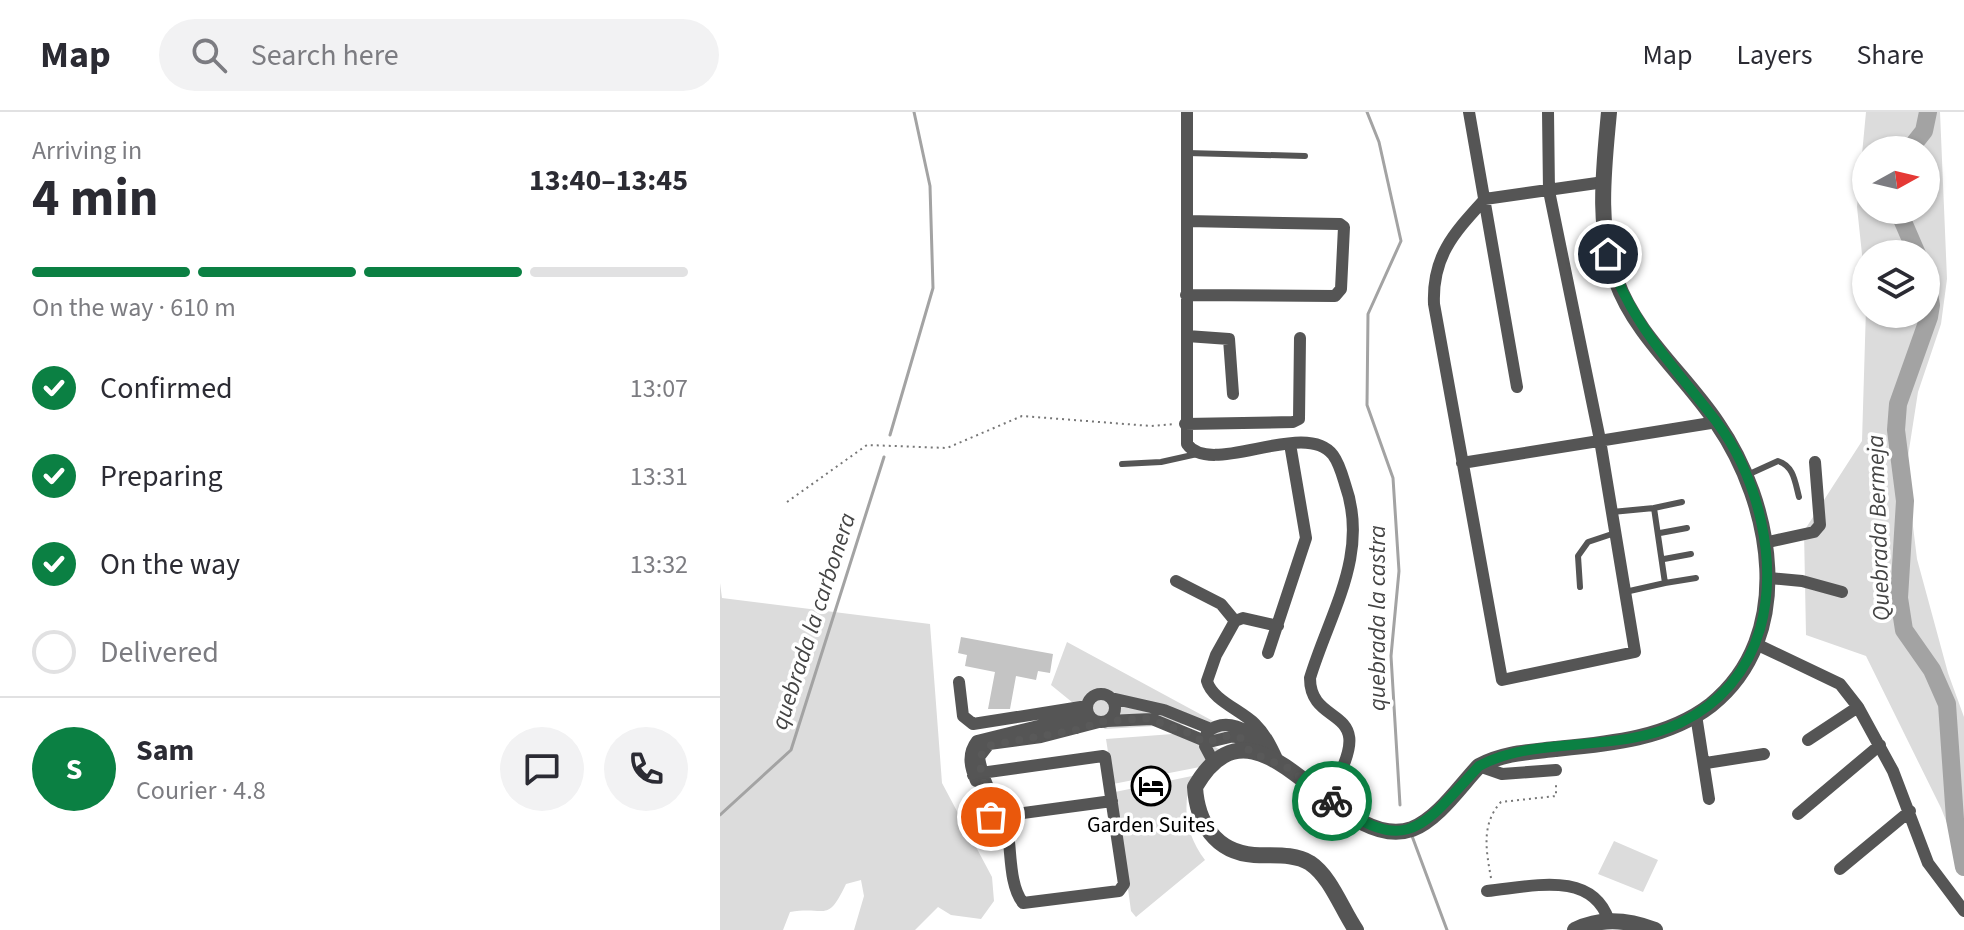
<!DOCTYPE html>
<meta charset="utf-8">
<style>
:root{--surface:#fff;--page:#f2f2f3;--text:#2b2b33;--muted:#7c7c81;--line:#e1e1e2;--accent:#0b8043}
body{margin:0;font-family:"Source Sans 3",sans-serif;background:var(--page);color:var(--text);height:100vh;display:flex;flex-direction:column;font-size:30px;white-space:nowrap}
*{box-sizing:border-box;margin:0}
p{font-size:26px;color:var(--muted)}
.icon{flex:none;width:44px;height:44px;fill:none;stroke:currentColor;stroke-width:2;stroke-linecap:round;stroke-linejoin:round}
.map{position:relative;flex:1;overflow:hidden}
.sheet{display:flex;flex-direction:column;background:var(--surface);width:720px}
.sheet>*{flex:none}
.needle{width:52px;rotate:82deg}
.tools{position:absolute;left:1132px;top:24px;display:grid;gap:16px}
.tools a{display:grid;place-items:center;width:88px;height:88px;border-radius:50%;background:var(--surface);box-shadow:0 2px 6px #0004;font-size:40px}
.pin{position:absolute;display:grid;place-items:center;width:68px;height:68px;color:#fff;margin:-34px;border:4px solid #fff;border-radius:50%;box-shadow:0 2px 8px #0007}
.courier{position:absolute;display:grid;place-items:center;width:80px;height:80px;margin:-40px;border:6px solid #0b8043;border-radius:50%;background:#fff;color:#222;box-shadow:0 2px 10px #0007}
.headline em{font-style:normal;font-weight:700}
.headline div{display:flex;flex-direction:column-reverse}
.headline{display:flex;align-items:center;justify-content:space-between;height:136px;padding:0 32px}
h1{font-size:52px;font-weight:700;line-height:60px}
.bar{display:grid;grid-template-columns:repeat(4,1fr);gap:12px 8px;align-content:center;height:96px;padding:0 32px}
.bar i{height:10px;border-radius:6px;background:var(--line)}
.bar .selected{background:var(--accent)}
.bar p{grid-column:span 4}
.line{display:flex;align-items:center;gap:20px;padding:0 32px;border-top:2px solid var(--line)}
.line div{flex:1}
.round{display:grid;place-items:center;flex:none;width:84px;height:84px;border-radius:42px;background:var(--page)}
ol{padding:0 32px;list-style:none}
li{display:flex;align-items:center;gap:24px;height:88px}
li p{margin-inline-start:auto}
li .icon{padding:8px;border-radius:50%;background:var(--accent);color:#fff;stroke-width:4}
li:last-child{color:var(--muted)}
li i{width:44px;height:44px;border:4px solid var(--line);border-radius:50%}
header{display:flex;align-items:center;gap:48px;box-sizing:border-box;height:112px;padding:0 40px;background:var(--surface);border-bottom:2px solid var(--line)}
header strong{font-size:38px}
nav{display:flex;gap:44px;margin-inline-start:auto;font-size:28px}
.search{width:560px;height:72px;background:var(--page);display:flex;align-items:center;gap:20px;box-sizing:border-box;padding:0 28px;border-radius:44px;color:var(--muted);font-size:30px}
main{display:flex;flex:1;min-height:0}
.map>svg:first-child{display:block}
</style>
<header>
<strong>Map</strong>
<div class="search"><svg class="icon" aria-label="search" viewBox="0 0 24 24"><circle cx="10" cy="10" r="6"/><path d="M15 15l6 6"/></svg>Search here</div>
<nav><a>Map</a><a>Layers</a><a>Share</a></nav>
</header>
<main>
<section class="sheet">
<div class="headline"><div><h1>4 min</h1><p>Arriving in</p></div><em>13:40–13:45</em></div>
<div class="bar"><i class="selected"></i><i class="selected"></i><i class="selected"></i><i></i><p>On the way · 610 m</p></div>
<ol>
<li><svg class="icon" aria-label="check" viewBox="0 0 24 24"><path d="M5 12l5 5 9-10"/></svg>Confirmed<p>13:07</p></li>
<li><svg class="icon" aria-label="check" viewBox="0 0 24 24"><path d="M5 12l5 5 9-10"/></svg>Preparing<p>13:31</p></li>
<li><svg class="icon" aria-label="check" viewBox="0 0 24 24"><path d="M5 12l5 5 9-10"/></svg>On the way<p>13:32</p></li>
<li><i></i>Delivered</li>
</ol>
<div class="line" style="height:144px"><b class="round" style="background:var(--accent);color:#fff">S</b><div><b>Sam</b><p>Courier · 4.8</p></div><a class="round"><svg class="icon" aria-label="chat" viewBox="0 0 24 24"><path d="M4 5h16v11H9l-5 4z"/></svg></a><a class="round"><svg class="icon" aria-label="phone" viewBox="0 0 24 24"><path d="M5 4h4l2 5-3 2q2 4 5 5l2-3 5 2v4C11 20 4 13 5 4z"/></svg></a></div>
</section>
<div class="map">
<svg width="1244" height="818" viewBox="0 0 1244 818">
<rect width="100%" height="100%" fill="#fff"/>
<path fill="#dcdcdc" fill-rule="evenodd" d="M1146 0H1220L1227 167 1221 212 1198 280 1186 357 1197 447 1228 561 1244 605V754L1221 696 1146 544 1086 523 1084 419 1142 329 1146 196V202H1206V142H1146V180L1137 95ZM1146 38H1206V98H1146Z
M0 471 2 486 210 512 222 671 272 765 274 789 261 807 231 803 218 795 195 818H134L144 784 141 768 126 772C107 812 107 794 70 800L63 818H0Z
M347 530 528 628 516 632 469 612 385 617 331 573Z
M466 621 503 639 485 654 393 672 386 627Z
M472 664C462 695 465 721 485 748L416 805 411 799 395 680Z
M894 729 938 748 923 780 878 762Z"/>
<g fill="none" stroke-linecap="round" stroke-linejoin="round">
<path stroke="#a3a3a3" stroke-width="3" d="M647 0 659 30 681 129 648 202 647 293 673 366 679 459 671 544 680 693
M170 323 213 176 210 74 194 0
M0 703 71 638 164 345
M692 724 727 818"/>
<path stroke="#a3a3a3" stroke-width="18" d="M1189 38 1204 19 1208 0
M1178 98 1197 142
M1206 165 1211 193 1209 205 1178 292 1176 318 1185 389 1179 486 1184 518 1212 558 1227 592 1235 707 1244 755"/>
</g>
<path fill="#c4c4c4" d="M241 525 333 542 330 561 318 559 316 568 296 564 290 597H268L275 560 245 554 247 543 238 541Z"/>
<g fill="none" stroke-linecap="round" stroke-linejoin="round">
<path stroke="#777" stroke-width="2" stroke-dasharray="2 4" stroke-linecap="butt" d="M67 390 147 333 227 336 302 304 431 314 455 312
M771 766C766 738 761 712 781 690L836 684V670"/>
<path stroke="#555" stroke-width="6" d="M467 41 585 44
M402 352 441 350 477 342
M1025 364 1058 349C1074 354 1075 370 1079 385
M934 396 962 390
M892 400 934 396 945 471 905 480
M940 421 967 416
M944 447 971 442
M945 471 976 466
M860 475 858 444 868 430 895 421"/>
<path stroke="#555" stroke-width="12" d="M467 0V332C491 366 585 306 613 343 619 351 622 362 625 372 650 442 610 500 590 566 590 620 666 588 607 685
M749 0 797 275
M828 0 829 79 880 328 915 540 782 568 714 192C712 144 734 121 765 87L884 70
M466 183 615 184 621 177 624 115 620 112 467 109
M467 224 509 227 513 282
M465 312 573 310 579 307 580 226
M742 351 997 310
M1044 431 1094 420 1100 413 1095 350
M1049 466 1082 469 1122 480
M456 469 501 492 515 509
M558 514 523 506 515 509 496 543 487 569C492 588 521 598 535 612 547 624 552 636 559 651
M1036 532 1120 572 1138 595 1173 659 1208 751 1244 799
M548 541 586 426 570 332
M239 570 243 604 253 612 367 594
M367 596a14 14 0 1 1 28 0a14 14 0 1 1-28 0Z
M391 586 444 598 491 617
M976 603 989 687
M387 609 432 607 485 629
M1088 628 1138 595
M485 631 514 624 527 630 530 640
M493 649 485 634 487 620C505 605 529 616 543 633
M986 651 1044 642
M759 654 782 662 836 658
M253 663 261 661 383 644 385 645 404 772 399 779 303 791C291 776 291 748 289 730 285 702 263 675 259 645L269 632 321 625 379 610
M256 669C250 655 247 642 257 629L368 602
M1078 702 1160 633
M274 705 392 689
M1120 757 1190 699
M767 779C810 775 872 757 889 809"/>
<path stroke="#555" stroke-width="16" d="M636 818C622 798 611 765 590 751 574 741 552 744 534 743 495 740 477 710 475 675 539 564 616 744 692 717 718 707 740 674 759 654 783 641 809 640 835 637 888 632 947 627 991 593 1077 524 1053 392 997 311 965 263 916 224 896 168 876 114 884 56 889 0
M855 818C881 805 909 808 935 818"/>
</g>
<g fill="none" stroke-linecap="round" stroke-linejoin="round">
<path stroke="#595959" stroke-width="8" stroke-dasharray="0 14.4" d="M271 705 278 704C270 683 251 654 266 634L361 617 379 610 425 606 469 621 485 631 507 624 521 626 530 640 568 656 612 689"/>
<path stroke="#0b8043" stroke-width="10" d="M612 689C688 747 705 712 759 654 816 623 897 642 960 611 1000 592 1028 559 1040 517 1059 449 1038 365 996 309 955 255 908 209 888 142"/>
</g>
<defs>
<g id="hotel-ring" transform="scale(2)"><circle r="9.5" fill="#fff" stroke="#000" stroke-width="1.5"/><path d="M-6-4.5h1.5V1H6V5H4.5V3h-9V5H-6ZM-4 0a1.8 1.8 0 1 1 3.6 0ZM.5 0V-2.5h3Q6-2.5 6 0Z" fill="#000"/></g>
</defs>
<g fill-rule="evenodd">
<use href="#hotel-ring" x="431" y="674"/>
</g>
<g text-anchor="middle" stroke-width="7" stroke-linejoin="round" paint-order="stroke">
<g font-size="22" fill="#000" stroke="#fff">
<text x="431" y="720">Garden Suites</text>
</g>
<g font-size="24" font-style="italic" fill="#444" stroke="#fff">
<text transform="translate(1158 416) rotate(-92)" y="8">Quebrada Bermeja</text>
<text transform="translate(657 506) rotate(-90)" y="8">quebrada la castra</text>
<text transform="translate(93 509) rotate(-72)" y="8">quebrada la carbonera</text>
</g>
</g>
</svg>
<div class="tools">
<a><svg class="needle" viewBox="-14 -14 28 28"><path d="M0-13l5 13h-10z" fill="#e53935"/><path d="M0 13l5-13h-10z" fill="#7c7c81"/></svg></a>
<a><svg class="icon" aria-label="layers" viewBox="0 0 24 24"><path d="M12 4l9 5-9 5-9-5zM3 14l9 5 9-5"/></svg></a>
</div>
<div class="pin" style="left:271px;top:705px;background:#ea580c"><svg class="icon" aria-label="bag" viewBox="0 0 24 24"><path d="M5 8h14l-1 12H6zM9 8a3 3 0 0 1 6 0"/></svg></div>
<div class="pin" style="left:888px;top:142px;background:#1f2937"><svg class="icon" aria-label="home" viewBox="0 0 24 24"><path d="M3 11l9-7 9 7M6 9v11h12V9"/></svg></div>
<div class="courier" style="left:612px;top:689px"><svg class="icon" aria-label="bike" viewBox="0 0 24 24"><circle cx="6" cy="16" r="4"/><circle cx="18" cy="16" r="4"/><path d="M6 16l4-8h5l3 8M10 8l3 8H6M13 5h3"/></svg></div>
</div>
</main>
